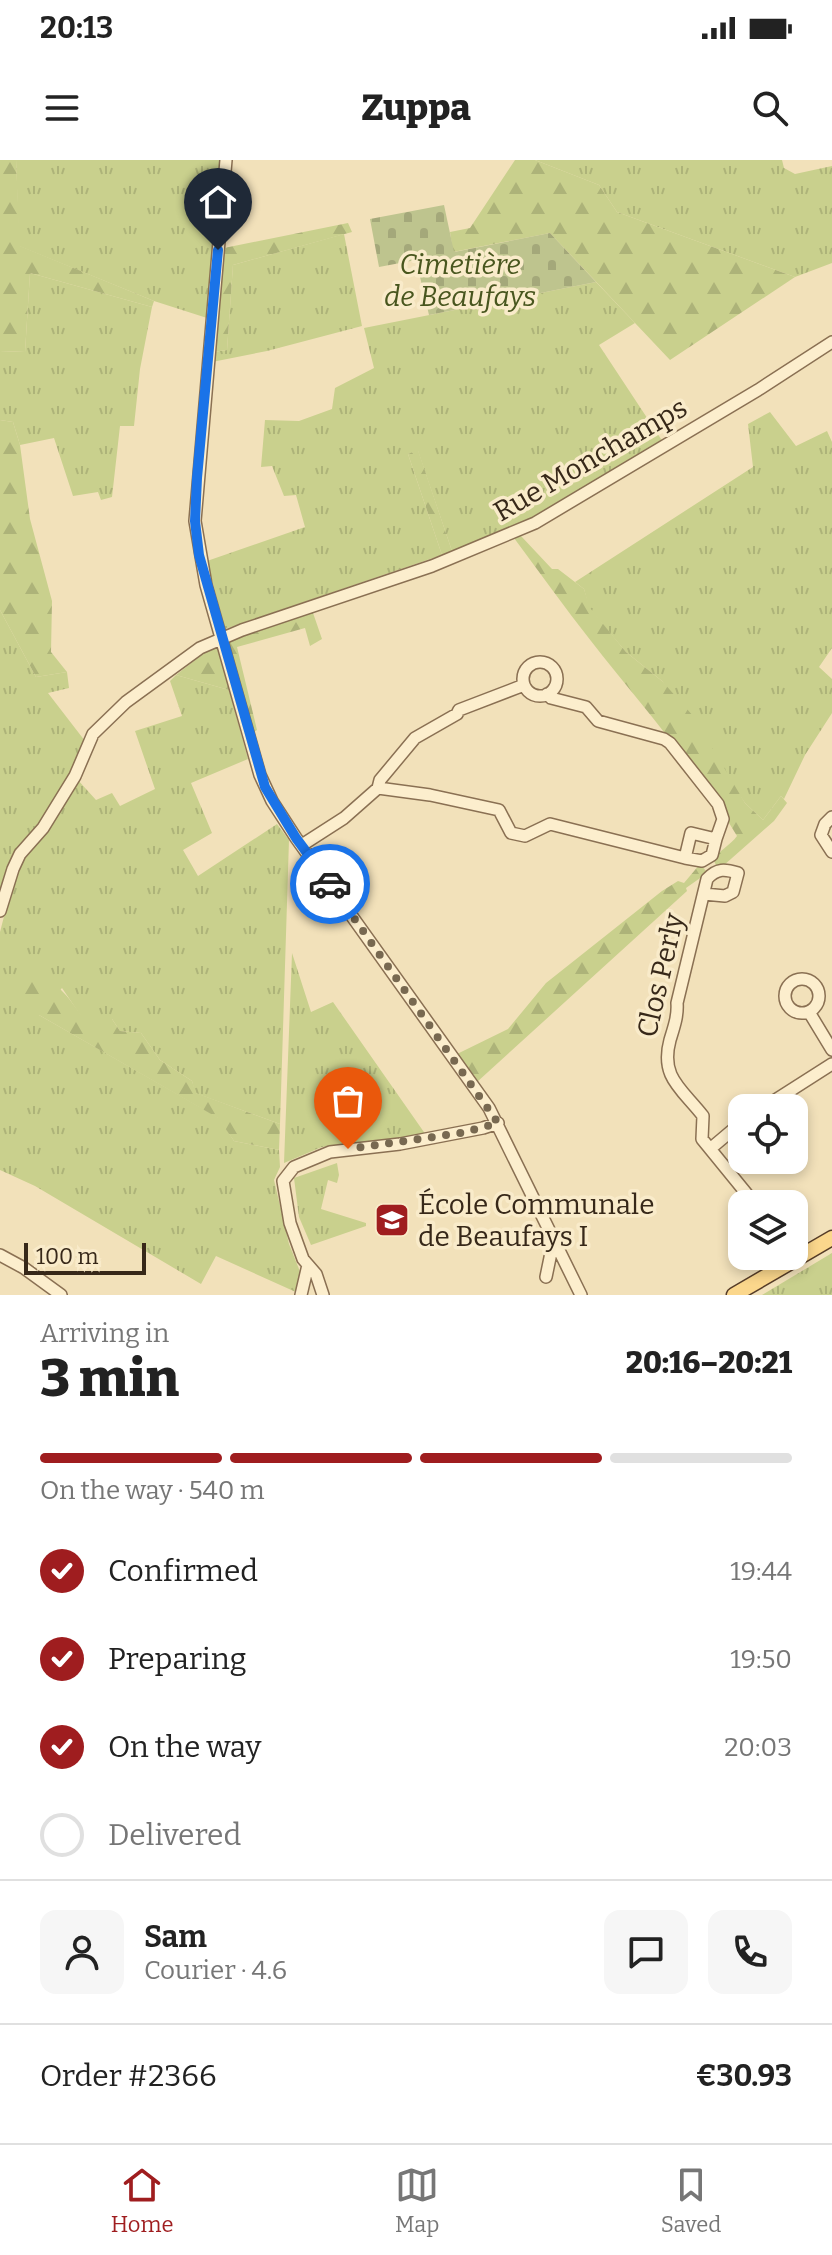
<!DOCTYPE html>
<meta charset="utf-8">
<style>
:root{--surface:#fff;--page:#f6f6f6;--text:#222;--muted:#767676;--line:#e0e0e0;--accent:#9f1d1f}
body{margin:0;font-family:Bitter,serif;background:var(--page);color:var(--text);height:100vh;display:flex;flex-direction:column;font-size:30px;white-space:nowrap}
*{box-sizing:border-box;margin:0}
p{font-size:26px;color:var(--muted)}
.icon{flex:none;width:44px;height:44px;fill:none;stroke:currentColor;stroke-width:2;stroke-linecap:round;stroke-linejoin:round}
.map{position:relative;height:1135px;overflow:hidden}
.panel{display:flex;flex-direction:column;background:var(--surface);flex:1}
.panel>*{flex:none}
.controls{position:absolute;left:728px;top:934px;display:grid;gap:16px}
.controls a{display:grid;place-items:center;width:80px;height:80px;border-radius:16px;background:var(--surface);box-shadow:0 4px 12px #0003;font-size:40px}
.scale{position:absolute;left:24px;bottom:20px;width:122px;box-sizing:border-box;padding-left:8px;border:4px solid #372819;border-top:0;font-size:22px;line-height:28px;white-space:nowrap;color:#372819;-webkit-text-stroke:6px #f9ebca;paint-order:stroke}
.pin{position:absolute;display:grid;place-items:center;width:68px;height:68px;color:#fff;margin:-82px -34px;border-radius:50% 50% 50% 0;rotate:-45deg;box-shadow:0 0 8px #0007}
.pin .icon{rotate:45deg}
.courier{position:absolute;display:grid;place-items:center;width:80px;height:80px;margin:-40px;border:6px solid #1a73e8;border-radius:50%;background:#fff;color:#222;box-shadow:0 2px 10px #0007}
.head em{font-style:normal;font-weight:800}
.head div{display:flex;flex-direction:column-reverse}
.head{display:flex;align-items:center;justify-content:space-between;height:136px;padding:0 40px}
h1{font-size:52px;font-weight:800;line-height:60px}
.bar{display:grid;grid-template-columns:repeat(4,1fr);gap:12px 8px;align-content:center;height:96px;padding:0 40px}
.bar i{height:10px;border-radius:6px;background:var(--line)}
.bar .active{background:var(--accent)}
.bar p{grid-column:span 4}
.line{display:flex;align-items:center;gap:20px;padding:0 40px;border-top:2px solid var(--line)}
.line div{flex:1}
.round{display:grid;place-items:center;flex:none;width:84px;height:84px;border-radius:16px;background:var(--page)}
ol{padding:0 40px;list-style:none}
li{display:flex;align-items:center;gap:24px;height:88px}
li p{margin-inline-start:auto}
li .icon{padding:8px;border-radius:50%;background:var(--accent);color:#fff;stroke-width:4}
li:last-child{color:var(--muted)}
li i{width:44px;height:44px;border:4px solid var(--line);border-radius:50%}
.status{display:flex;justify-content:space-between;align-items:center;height:56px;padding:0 40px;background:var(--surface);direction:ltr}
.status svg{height:22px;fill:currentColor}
header{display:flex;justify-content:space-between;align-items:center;height:104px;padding:0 40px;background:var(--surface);font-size:36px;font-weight:800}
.tab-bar{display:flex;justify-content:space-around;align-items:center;height:112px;border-top:2px solid var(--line);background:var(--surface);font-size:22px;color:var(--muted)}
.tab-bar a{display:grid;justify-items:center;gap:4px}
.tab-bar .active{color:var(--accent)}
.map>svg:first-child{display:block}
</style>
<div class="status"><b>20:13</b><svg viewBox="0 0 49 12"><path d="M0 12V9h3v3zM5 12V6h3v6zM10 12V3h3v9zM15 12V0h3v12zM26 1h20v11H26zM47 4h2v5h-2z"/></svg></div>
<header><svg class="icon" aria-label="menu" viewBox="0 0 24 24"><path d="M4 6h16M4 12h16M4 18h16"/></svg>Zuppa<svg class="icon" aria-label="search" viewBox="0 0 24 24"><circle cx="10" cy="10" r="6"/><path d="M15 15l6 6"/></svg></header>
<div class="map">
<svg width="832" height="1135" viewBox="0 0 832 1135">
<defs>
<pattern id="grass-tufts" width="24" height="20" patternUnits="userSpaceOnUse" patternTransform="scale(2)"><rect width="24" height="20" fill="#c9d08d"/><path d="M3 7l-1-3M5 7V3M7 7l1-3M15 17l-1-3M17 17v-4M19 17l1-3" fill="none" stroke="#adb379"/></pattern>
<pattern id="forest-firs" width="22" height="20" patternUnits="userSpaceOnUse" patternTransform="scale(2)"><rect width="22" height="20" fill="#c9d08d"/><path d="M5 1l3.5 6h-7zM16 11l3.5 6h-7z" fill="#adb379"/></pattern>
<pattern id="cemetery-stones" width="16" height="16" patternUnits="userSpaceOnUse" patternTransform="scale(2)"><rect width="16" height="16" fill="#bec48e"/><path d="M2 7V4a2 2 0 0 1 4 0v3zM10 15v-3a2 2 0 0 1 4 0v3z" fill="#a4a87a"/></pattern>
</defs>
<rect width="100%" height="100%" fill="#f2e1ba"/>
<path fill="url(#grass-tufts)" d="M16 0H222L207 158 154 141 19 86Z
M535 0H782L784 8 795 14 832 6V103L795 117 617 52 599 25Z
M344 74 362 166 267 191 212 202 213 192 227 190 233 105Z
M30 113 152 147 140 209 134 266H120L112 337 101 340 98 332 73 336 54 278 20 285 13 262 0 260V191L25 192Z
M596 122 635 163 599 185 663 282 516 367 452 391 418 291 408 294 442 395 225 469 207 401 305 367 296 335 284 336 272 306 261 307 265 260 299 261 332 249 335 228 374 208 364 168Z
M770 252 796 286 827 271 832 282V488L819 507 832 519V553L805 595 784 639 781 636 763 660 745 643 662 521 626 492 589 448 584 429 575 422 753 307 748 264Z
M0 450 36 517 67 512 69 528 48 533 85 581 67 620 0 736Z
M176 515 229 530 248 599 191 623 212 673 183 690 198 716 277 664 289 680 280 964 195 933 192 921 160 900 141 873 120 871 112 859H83L62 828 39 855 219 958 234 981 279 990 280 1007 274 1020 289 1084 301 1114 298 1133 216 1096 201 1124 35 1026 0 1010V772L17 706 77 619 96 640 112 633 120 646 155 629 135 571 182 556 170 521Z
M292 793 311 852 333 842 426 975 322 987 284 1003Z
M337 1003 339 1015 337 1023 328 1020 321 1049 366 1063V1066L311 1085 299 1057 294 1018Z
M832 1093V1135H762Z"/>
<path fill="url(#forest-firs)" d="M0 0H16L20 86 154 141 152 147 30 113 25 192 0 191Z
M515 0H535L599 25 617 52 795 117 670 200 550 73 453 92 450 72 470 68Z
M348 63 352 72 233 105 227 190 213 192 224 88Z
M0 260 13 262 20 285 30 359 52 441 51 492 67 512 36 517 0 450Z
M418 290 452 391 442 395 408 294Z
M521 376 552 409H558L584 429 590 448 626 492 662 521 694 557 745 643 763 660 781 636 787 643 774 661 723 706 716 705 714 701C717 691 731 685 737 676 696 606 641 545 591 481 565 448 540 413 514 378Z
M312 450 322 479 310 486 305 468 237 487 257 570 251 574 226 481Z
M218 482 229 530 176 515Z
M700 704 706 711 703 716 686 728 687 731 477 922 457 894 508 869 546 823 662 731 678 721 684 723Z
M18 814C56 817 63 830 84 859H112L120 871 141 873 160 900 192 921 196 933 280 964 279 990 234 981 218 958 39 855 19 830Z"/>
<path fill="url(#cemetery-stones)" d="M444 45 454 92 550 73 596 122 429 155 416 100 379 107 370 59Z"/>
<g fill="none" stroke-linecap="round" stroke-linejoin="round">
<g stroke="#8a7053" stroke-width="14">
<path id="minor" d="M226 0 195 361 206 425 260 615 272 641 296 678 489 948 581 1135
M523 519a17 17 0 1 1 34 0a17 17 0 1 1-34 0Z
M547 534 551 538 586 547 598 561 664 579 670 583 718 644 723 659 716 679
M378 628 380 620 415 578 457 554 459 550 524 525
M832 657 825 664 821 675 832 692
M302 685 344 658 378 628 430 635 499 650 511 673 525 676 550 664 685 698 702 701 712 695 716 679 691 673 685 698
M704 734 725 736 733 732 738 713C725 709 717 708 707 719L677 843C678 856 674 867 670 880 660 917 681 928 703 956L702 979 755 1044
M0 751 13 709 20 694 43 668 75 616 93 574 126 542 200 488 242 470 432 406 535 363 758 230 832 182
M785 836a17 17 0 1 1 34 0a17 17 0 1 1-34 0Z
M809 852 832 890
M763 948 832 904
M710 989 742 962
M0 1095 24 1108 61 1135
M546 1117 552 1088 557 1084
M301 1135 308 1105
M323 1135 316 1114 303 1099 290 1063 283 1021 294 1007 330 992 400 984 483 968 498 963"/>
</g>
<g stroke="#573d28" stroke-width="17">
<path id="major" d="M734 1135 832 1078"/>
</g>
<use href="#minor" stroke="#fceecd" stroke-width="11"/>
<use href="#major" stroke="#fbd78c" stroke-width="14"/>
</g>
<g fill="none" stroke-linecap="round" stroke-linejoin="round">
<path stroke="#786951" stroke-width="8" stroke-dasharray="0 14.4" d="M330 724 498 963 461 973 348 989"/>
<path stroke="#1a73e8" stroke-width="10" d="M218 90 197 318 195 361 199 395 265 627 296 678 330 724"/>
</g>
<defs>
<g id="school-square" transform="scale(1.8)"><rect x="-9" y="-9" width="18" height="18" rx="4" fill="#9f1d1f" stroke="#f9ebca"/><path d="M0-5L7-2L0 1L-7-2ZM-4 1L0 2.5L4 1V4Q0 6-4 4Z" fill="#fff"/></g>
</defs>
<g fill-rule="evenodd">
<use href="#school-square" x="392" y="1060"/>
</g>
<g text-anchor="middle" stroke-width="7" stroke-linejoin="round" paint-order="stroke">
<g font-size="28" font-style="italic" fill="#48561e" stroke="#f9ebca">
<text x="460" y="114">Cimetière<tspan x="460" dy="32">de Beaufays</tspan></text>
</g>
<g font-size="28" fill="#372819" stroke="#f9ebca">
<text transform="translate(590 299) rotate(-30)" y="10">Rue Monchamps</text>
<text transform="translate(660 815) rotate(-77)" y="10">Clos Perly</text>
</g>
<g font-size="28" fill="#372819" stroke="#f9ebca" text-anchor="start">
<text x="418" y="1054">École Communale<tspan x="418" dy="32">de Beaufays I</tspan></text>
</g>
</g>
</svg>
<div class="controls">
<a><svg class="icon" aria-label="locate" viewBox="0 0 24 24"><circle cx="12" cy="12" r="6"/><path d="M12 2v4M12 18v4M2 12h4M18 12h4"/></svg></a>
<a><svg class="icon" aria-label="layers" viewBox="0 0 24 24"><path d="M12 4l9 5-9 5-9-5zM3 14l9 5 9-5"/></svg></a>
</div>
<div class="scale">100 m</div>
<div class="pin" style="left:348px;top:989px;background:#ea580c"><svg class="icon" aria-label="bag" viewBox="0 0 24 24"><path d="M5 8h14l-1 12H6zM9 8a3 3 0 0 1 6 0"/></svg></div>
<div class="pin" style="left:218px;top:90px;background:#1f2937"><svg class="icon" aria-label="home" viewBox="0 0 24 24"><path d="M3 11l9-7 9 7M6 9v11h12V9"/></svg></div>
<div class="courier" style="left:330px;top:724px"><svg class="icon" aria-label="car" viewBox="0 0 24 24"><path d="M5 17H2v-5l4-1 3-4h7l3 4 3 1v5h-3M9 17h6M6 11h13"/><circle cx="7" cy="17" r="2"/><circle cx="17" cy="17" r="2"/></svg></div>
</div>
<section class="panel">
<div class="head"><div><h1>3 min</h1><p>Arriving in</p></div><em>20:16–20:21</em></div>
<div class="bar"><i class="active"></i><i class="active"></i><i class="active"></i><i></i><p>On the way · 540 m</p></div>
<ol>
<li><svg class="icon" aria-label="check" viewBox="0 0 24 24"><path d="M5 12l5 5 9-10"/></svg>Confirmed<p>19:44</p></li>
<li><svg class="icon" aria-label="check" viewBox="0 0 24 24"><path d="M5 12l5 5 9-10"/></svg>Preparing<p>19:50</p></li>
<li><svg class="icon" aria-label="check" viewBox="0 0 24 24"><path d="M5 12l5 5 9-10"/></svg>On the way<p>20:03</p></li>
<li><i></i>Delivered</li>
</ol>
<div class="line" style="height:144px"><a class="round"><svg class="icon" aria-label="person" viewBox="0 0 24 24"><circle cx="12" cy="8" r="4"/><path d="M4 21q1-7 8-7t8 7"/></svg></a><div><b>Sam</b><p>Courier · 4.6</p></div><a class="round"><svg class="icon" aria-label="chat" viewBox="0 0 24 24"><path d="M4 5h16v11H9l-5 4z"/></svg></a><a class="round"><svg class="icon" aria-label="phone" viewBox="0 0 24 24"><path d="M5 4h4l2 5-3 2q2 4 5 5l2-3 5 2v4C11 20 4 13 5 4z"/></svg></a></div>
<div class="line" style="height:104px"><div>Order #2366</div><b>€30.93</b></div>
</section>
<nav class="tab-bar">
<a class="active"><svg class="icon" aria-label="home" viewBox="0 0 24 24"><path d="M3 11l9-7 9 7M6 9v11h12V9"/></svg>Home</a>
<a><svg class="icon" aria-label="map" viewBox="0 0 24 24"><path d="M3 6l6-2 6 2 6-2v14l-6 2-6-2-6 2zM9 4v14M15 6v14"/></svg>Map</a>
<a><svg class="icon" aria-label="saved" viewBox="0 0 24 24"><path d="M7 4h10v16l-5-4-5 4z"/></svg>Saved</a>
</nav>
